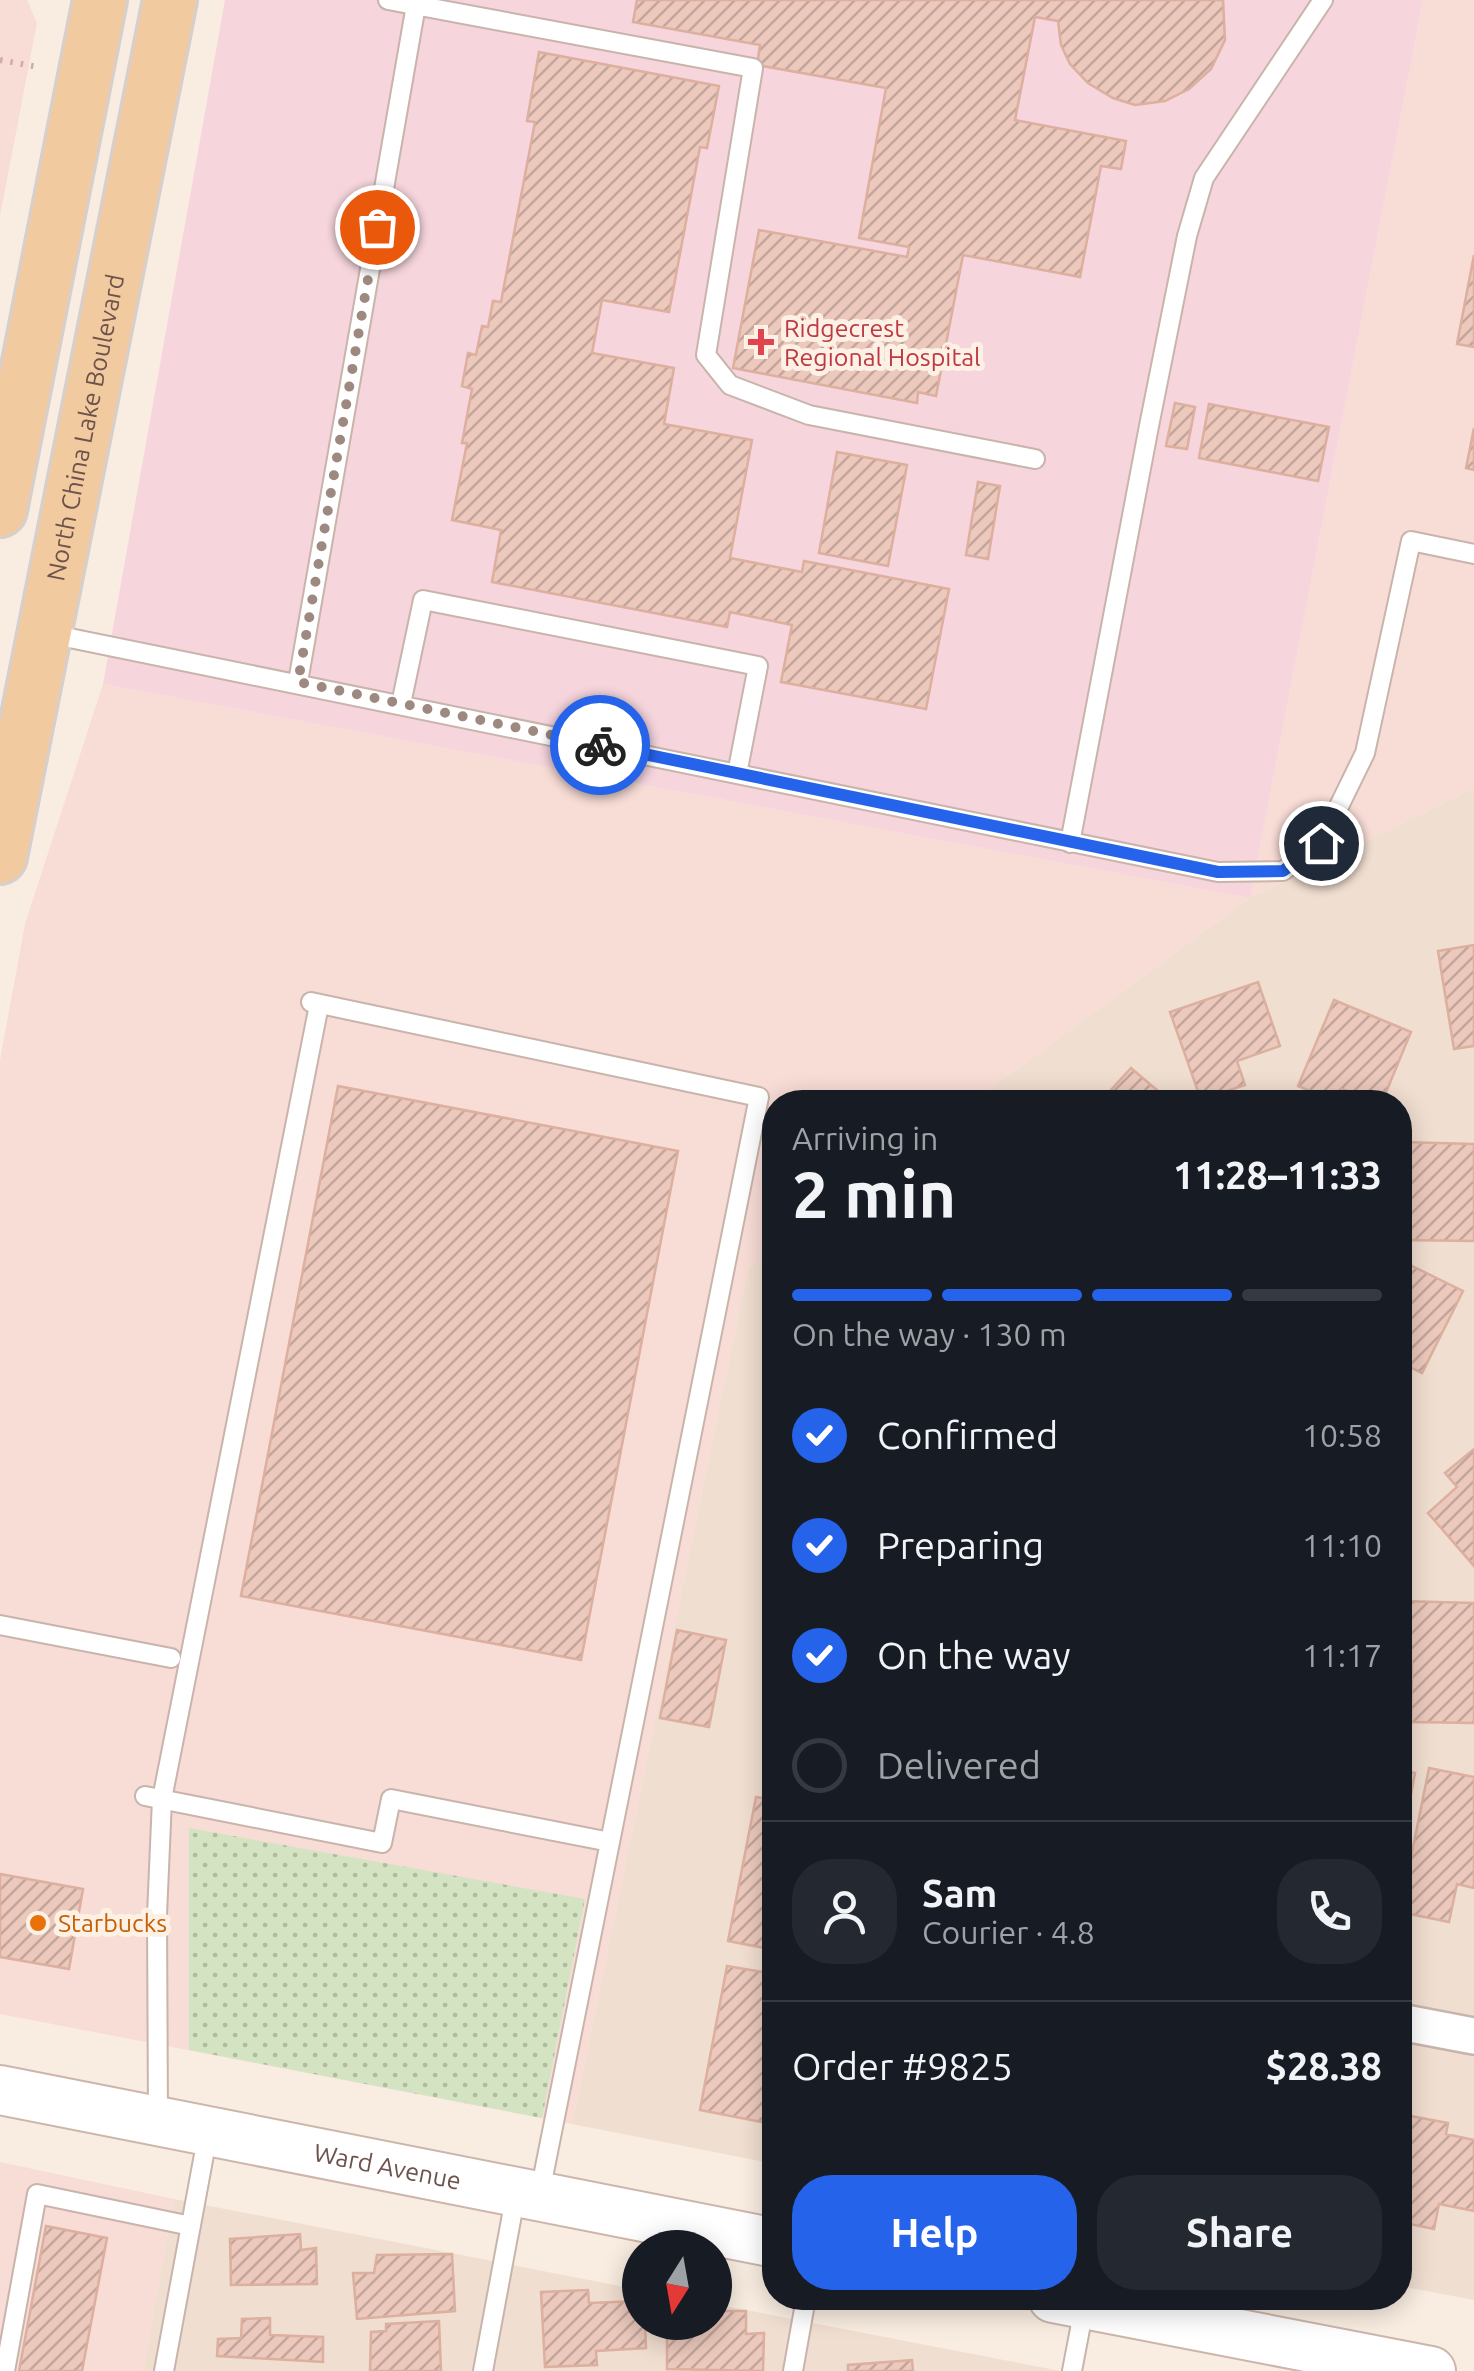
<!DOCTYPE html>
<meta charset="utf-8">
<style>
:root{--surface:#171b24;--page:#242831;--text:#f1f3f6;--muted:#9ea1a6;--line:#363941;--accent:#2563eb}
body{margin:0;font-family:Ubuntu,sans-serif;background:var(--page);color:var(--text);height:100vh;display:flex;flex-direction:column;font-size:38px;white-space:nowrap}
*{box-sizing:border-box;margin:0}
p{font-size:32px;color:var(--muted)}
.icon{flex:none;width:55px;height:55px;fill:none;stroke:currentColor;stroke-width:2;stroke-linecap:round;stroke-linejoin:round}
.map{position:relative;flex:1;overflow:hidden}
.details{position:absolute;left:762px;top:1090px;width:650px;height:1220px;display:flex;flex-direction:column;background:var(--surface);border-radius:40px;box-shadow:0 5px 25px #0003}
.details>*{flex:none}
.needle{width:65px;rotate:191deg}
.fabs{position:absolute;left:622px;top:2230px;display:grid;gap:20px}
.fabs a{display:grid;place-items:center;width:110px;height:110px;border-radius:50%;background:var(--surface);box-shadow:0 5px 25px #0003;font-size:50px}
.pin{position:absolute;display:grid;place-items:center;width:85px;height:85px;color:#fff;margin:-42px;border:5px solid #fff;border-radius:50%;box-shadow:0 2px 10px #0007}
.courier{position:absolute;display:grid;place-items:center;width:100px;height:100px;margin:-50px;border:8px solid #2563eb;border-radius:50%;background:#fff;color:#222;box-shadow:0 2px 12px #0007}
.head em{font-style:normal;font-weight:700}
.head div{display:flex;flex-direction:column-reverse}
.head{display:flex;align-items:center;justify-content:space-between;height:170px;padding:0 30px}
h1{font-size:65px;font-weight:700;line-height:75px}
.bar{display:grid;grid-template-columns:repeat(4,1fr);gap:15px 10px;align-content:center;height:120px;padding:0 30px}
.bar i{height:12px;border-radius:8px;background:var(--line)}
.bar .current{background:var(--accent)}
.bar p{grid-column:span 4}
.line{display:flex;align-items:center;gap:25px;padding:0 30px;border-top:2px solid var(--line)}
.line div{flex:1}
.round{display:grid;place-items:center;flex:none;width:105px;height:105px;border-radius:40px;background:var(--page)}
ol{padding:0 30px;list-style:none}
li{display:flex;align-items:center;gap:30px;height:110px}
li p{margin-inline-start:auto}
li .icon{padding:10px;border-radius:50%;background:var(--accent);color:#fff;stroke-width:4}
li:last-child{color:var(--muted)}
li i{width:55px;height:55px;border:5px solid var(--line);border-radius:50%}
.action{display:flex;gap:20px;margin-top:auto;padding:20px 30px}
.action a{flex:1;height:115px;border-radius:40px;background:var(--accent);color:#fff;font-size:40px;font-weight:700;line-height:115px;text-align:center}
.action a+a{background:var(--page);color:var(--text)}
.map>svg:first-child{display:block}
</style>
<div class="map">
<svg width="1474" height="2371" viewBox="0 0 1474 2371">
<defs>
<pattern id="grass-dots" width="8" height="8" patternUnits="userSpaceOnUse" patternTransform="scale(2.5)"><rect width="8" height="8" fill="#d4e4c2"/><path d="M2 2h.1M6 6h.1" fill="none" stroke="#b0bba0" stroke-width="1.8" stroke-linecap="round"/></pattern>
<pattern id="building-hatch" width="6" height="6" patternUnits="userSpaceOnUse" patternTransform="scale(2.5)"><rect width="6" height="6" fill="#ecc9bc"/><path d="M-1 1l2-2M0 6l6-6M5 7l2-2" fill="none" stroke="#c3a69b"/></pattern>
</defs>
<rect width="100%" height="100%" fill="#f9ede1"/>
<path fill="#f0ded0" d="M1474 788V2300L1400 2286V1102H972L1250 898Z
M775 1248V2164L572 2124 748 1268Z
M174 2199 640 2290V2322H715V2304L1060 2371H143Z"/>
<path fill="#f8dcd6" d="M0 0H27L37 23 0 216Z
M1423 0H1474V788L1250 898 972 1102H775V1248L748 1268 572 2124 0 2014V1060L25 924 103 684 1250 898Z
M0 2162 174 2199 143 2371H0Z"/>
<path fill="#f6d5dd" d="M225 0H1423L1250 898 103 684Z"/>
<path fill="url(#grass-dots)" d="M189 1828 585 1899 542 2118 189 2050Z"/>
<path fill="url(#building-hatch)" stroke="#dcaf9e" stroke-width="2.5" d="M637 0H1223L1225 40 1211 69 1189 89 1165 101 1135 105 1113 98 1088 83 1070 64 1061 45 1058 21 1035 17 1015 120 1126 141 1121 169 1101 166 1080 277 963 255 936 396 918 392 917 403 733 368 759 230 907 257 909 247 859 238 886 88 757 65 760 45 633 22Z
M539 52 719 86 707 148 700 147 669 312 602 300 592 353 674 368 664 424 752 440 730 558 802 572 804 561 949 589 926 709 781 682 792 625 730 612 727 627 492 582 501 530 452 520 467 443H462L472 389 462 386 468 353 476 355 482 326 488 327 493 301 501 302 535 122 527 121Z
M1474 255V347L1457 344Z
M1175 403 1195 407 1187 449 1166 446Z
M1209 404 1329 427 1318 481 1199 458Z
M1474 428V470L1466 468Z
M837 452 907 465 888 566 819 553Z
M978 482 1000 486 988 559 966 555Z
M1474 945V1046L1454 1049 1438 951Z
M1258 982 1280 1046 1237 1061 1245 1085 1201 1100 1170 1012Z
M1334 1000 1411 1032 1382 1102 1342 1089 1337 1102 1298 1086Z
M1131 1068 1171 1102H1100Z
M338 1086 678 1151 581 1660 241 1596Z
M1402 1142 1474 1144V1241L1401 1240Z
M1406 1263 1463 1291 1422 1373 1400 1362V1276Z
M1474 1449V1566L1428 1513 1457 1487 1445 1473Z
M1400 1601 1474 1603V1723L1411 1722 1412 1662H1400Z
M677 1630 726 1640 709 1727 660 1718Z
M775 1716V1758L764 1754Z
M1429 1768 1474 1777V1888L1457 1884 1449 1922 1400 1912Z
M1400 1770 1415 1773 1405 1826 1400 1825Z
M756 1797 775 1800V1950L728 1941Z
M0 1874 83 1889 69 1969 0 1957Z
M727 1966 775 1974 771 2004H775V2081L767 2123 700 2110Z
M1400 2114 1448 2123 1446 2134 1474 2140V2211L1439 2204 1434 2229 1400 2222Z
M46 2226 107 2238 82 2371H19Z
M300 2234 301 2250 316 2248 317 2284 231 2285 230 2239Z
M452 2254 455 2311 357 2319 353 2273H374L377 2255Z
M588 2290 589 2303 640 2301V2322H645L646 2348 596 2351 597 2365 545 2367 541 2292Z
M715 2311H746V2334L764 2333 763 2371 667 2369V2333H684V2322H715Z
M270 2318V2335L323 2337V2362L217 2356 218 2339 241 2338 242 2319Z
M439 2321 441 2371H370L371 2332 386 2331V2324Z
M912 2360 913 2371H848V2365Z"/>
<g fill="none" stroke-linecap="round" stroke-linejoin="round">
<g stroke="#c8b4aa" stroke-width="22">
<path id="lane" d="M388 0 753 68 706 355 730 385 809 415 1035 459
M50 634 1218 872 1283 871 1321 843 1365 753 1411 541 1474 554
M298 682 416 5
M401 704 423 600 758 666 737 774
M1070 843 1149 426 1187 236 1204 178 1323 0
M311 1002 759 1097 539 2197
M0 1625 171 1658
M145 1796 382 1843 391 1799 610 1842
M158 2119 157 1915 162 1799 319 1005
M5 2371 37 2194 191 2226
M164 2371 208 2133
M483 2371 516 2193
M793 2371 806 2298
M1072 2371 1084 2308"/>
</g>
<g stroke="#c8b4aa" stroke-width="40">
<path id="street" d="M1400 2022 1474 2036"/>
</g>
<g stroke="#cdb5aa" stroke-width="52">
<g id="secondary">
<path id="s1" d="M0 2090 775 2243"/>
<path d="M1053 2298 1431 2371"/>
</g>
</g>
<g stroke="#d6cfcd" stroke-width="58">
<g id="primary">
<path d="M0 510 100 0"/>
<path id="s2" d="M0 857 170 0"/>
</g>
</g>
<path stroke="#d0ada0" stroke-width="6" stroke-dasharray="2.5 8" stroke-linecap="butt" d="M0 60 38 67"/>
<use href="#lane" stroke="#fff" stroke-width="18"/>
<use href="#street" stroke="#fff" stroke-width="35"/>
<use href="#secondary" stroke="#fff" stroke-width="48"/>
<use href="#primary" stroke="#f2ca9f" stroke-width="52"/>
</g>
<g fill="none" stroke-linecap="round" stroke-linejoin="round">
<path stroke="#9e8980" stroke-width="10" stroke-dasharray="0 18" d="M377 227 298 682 600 745"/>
<path stroke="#2563eb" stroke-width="12" d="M600 745 1218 872 1283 871 1321 843"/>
</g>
<path fill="#e0444e" stroke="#fdf1e6" stroke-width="4" d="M756 327h10v10h10v10h-10v10h-10v-10h-10v-10h10z"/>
<circle fill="#e8710a" stroke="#fdf1e6" stroke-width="4" cx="38" cy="1923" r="10"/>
<g text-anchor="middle" stroke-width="10" stroke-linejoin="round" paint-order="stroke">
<g font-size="25" fill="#be3a42" stroke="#fdf1e6" text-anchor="start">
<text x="784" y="337">Ridgecrest<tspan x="784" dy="29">Regional Hospital</tspan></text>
</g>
<g font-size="25" fill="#6d534b" stroke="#fdf1e6">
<text dy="9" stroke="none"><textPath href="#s2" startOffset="438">North China Lake Boulevard</textPath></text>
<text dy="9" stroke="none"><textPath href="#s1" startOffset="395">Ward Avenue</textPath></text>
</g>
<g font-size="25" fill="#c56008" stroke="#fdf1e6" text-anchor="start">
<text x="58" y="1932">Starbucks</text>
</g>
</g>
</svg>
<div class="fabs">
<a><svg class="needle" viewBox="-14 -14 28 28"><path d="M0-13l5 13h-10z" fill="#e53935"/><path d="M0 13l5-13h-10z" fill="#9ea1a6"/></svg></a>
</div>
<div class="pin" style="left:377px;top:227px;background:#ea580c"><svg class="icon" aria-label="bag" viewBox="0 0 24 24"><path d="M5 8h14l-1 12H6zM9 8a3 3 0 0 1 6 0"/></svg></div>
<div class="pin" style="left:1321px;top:843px;background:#1f2937"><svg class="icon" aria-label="home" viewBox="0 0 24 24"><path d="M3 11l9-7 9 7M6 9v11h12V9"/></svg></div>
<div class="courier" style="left:600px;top:745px"><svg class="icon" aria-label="bike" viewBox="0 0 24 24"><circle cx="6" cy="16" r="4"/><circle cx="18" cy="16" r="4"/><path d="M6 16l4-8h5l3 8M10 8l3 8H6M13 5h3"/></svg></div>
<section class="details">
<div class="head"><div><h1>2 min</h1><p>Arriving in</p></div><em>11:28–11:33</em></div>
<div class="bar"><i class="current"></i><i class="current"></i><i class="current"></i><i></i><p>On the way · 130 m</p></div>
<ol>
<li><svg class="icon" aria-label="check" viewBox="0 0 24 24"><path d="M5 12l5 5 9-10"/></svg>Confirmed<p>10:58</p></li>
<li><svg class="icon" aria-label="check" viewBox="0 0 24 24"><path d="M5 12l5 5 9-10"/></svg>Preparing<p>11:10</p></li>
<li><svg class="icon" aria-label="check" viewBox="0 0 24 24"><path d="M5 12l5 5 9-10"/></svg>On the way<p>11:17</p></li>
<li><i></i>Delivered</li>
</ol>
<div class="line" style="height:180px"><a class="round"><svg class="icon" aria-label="person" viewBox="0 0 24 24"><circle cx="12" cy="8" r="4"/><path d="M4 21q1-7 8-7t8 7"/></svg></a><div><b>Sam</b><p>Courier · 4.8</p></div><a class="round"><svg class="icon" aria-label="phone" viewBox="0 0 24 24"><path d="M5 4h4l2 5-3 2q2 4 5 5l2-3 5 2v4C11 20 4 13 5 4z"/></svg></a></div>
<div class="line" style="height:130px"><div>Order #9825</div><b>$28.38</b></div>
<div class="action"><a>Help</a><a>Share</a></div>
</section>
</div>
